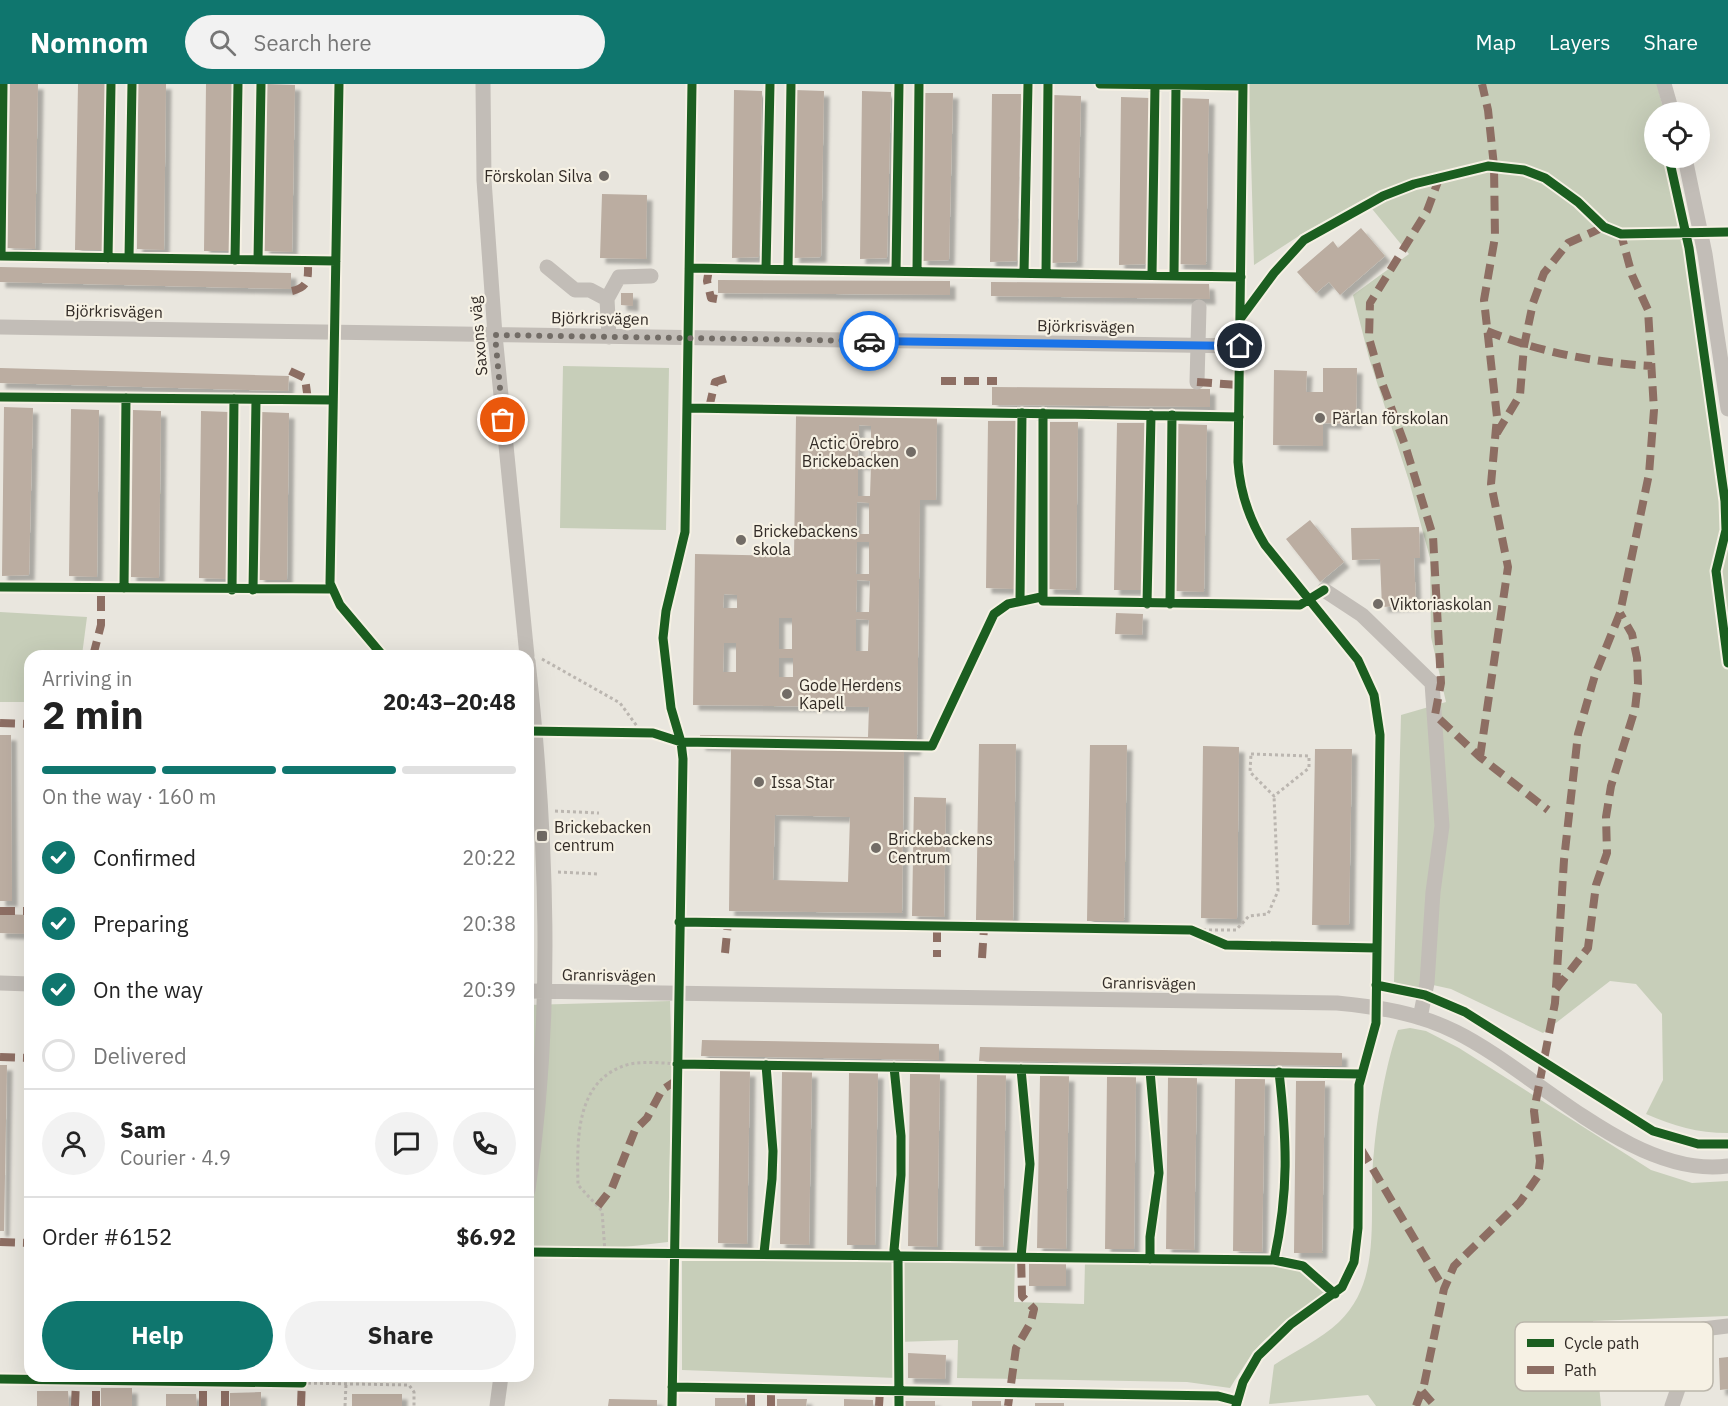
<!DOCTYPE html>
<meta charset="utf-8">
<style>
:root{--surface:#fff;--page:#f2f2f2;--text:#222;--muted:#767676;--line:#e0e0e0;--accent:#0f766e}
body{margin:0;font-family:"IBM Plex Sans",sans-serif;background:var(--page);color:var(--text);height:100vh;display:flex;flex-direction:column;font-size:22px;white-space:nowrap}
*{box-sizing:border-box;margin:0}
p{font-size:20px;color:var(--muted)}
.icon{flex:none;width:33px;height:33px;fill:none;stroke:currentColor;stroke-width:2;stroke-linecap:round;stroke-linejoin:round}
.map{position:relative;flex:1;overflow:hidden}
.panel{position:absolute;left:24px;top:566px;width:510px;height:732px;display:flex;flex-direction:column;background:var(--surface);border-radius:18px;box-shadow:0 6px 24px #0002}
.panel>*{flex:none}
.controls{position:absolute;left:1644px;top:18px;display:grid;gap:12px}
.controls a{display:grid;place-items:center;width:66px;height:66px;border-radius:50%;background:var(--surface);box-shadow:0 6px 24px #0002;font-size:30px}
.pin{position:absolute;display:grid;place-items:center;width:51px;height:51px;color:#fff;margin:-26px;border:3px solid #fff;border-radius:50%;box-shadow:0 2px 6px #0007}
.courier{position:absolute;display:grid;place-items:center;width:60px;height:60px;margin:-30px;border:4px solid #1a73e8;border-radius:50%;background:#fff;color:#222;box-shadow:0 2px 8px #0007}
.headline em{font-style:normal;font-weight:700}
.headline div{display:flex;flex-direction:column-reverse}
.headline{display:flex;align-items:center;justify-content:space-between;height:102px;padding:0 18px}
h1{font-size:39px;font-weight:700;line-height:45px}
.bar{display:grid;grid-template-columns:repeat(4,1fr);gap:9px 6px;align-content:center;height:72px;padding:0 18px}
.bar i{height:8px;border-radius:4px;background:var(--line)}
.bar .current{background:var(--accent)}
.bar p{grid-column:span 4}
.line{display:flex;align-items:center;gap:15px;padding:0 18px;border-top:2px solid var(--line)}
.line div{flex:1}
.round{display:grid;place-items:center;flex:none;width:63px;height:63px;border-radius:32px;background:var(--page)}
ol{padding:0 18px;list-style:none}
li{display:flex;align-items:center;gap:18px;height:66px}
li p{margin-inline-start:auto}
li .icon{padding:6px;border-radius:50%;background:var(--accent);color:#fff;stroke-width:4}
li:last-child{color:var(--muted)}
li i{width:33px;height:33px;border:3px solid var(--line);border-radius:50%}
.action{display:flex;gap:12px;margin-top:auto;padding:12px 18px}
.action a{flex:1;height:69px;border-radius:36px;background:var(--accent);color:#fff;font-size:24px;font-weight:700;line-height:69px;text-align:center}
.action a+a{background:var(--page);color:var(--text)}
header{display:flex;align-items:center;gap:36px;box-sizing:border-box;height:84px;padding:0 30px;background:var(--accent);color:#fff}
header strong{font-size:28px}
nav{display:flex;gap:33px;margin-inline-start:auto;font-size:21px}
.search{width:420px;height:54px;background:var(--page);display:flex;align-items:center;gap:15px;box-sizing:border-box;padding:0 21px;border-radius:33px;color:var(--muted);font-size:22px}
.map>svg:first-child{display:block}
</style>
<header>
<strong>Nomnom</strong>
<div class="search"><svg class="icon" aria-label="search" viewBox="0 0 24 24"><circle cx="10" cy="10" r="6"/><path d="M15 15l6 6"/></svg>Search here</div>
<nav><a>Map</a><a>Layers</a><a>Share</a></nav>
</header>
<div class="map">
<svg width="1728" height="1322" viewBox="0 0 1728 1322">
<defs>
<filter id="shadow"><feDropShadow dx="5.5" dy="5.5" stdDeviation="1.5" flood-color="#0004"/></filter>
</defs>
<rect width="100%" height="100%" fill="#e9e6de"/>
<path fill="#c7ceb9" d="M1249 0H1657L1664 28H1654V74H1673L1686 141 1728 408V1049C1697 1049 1674 1042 1646 1030L1663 996 1662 930 1636 900 1610 897 1543 949 1451 905 1433 901 1418 907 1394 898 1401 631 1446 618 1431 553 1430 474 1409 397 1369 274 1353 211 1409 170 1364 115 1305 148 1254 181Z
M563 282 669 284 666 446 560 444Z
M0 528 87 533 82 571 30 572V618H0Z
M670 917 672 978 668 1158 616 1164 528 1163V921Z
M1410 944 1426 947 1459 964 1651 1086 1692 1099 1728 1097V1232L1593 1237 1601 1322H1376L1368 1311 1269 1320 1274 1281C1295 1267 1321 1255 1339 1238 1385 1194 1367 1124 1374 1067 1377 1033 1386 978 1398 946Z
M682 1173 1015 1175 1014 1218 1084 1220 1085 1178 1301 1183 1330 1208C1314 1226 1293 1235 1273 1249 1254 1263 1243 1284 1230 1304L1187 1298 957 1294 958 1256 897 1258 896 1294 682 1286Z"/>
<path fill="#bbada1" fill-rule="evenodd" filter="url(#shadow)" d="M10 0H38L35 165 7 164Z
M78 0H106L103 166H75Z
M138 0H166L164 166 137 165Z
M206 0H234L232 167H204Z
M267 0 295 1 292 168 264 167Z
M734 6 762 7 759 173 732 174Z
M795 6 824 7 821 173 794 174Z
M862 7 891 8 887 174 860 175Z
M924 9H953L949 176 922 177Z
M992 10H1021L1017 177 990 178Z
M1052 11 1081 12 1077 178 1050 179Z
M1121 13 1150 14 1146 180 1119 181Z
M1180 14 1209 15 1206 181 1178 180Z
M602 110 647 111 646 175 600 174Z
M1361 144 1385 172 1340 211 1329 198 1316 209 1297 188 1333 157 1338 164Z
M0 183 291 189V205L0 198Z
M718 196 950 197V211L718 209Z
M991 198 1209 200 1210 215 991 212Z
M621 209H633V222L621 221Z
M0 284 289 292 288 307 0 299Z
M1323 284H1357L1356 340 1323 339V362L1273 361 1274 286 1307 287 1306 308H1323Z
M992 303 1210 305V323L992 321Z
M4 323 33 324 29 491 2 492Z
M71 325 99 326 97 493 69 492Z
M133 326 161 327 159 494 131 493Z
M201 327 229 328 227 495 199 494Z
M261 328 289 329 287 496H259Z
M796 332 937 334 936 416H920L917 654 915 666H904L902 829 729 827 731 662 700 661V651L868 653 869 623 693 621 695 470 794 472ZM859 341 871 342V373H858ZM858 380 871 381 870 412H858ZM857 418 869 419V450H856ZM857 458H869V490H856ZM857 496 870 497 869 528H856ZM724 510 737 511V524H723ZM779 534H792V565H779ZM856 535 869 536 868 567H856ZM724 559H736V588H723ZM779 574H793V593H779ZM775 731 850 733 848 798 773 796Z
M988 337H1016L1014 505 986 504Z
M1050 338H1078L1076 506 1048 505Z
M1117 339H1145L1142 506H1114Z
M1178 340 1207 341 1204 508 1176 507Z
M1310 436 1344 478 1320 498 1286 455Z
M1419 443 1420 474H1414L1416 521 1382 523 1380 475 1352 476 1351 444Z
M1116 529 1143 530 1142 551 1115 550Z
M0 651H11L12 817H0Z
M979 660H1016L1013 837 976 836Z
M1090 661H1127L1124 837H1087Z
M1203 662 1239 663 1237 835 1201 834Z
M1315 665H1352L1349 841H1312Z
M914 713 946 714 944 833 912 832Z
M0 830 30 831V850L0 849Z
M702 956 939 960V976L701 972Z
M980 963 1342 969V982L979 977Z
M0 981H7L4 1147H0Z
M720 987H750L747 1160 718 1159Z
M782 988H812L809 1161 780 1160Z
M849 989H878L875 1161H847Z
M910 990H940L937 1163 908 1162Z
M977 990H1006L1003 1163 975 1162Z
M1040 992H1069L1066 1165 1037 1164Z
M1107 993H1136L1134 1165H1105Z
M1168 993 1197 994 1194 1166 1166 1165Z
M1235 995H1265L1262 1168 1233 1167Z
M1296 997H1325L1322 1169H1294Z
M1029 1178 1066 1179V1202H1029Z
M908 1269 946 1271 945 1295 908 1294Z
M1728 1273V1305L1720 1306 1719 1274Z
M101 1304H132V1322H101Z
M37 1307H68L69 1322H37Z
M261 1308V1322H230V1309Z
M166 1310H196L197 1322H166Z
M352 1310H402V1322H352Z
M715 1314H745V1322H715Z
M609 1315 657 1316V1322H608Z
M777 1315H807L806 1322H777Z
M844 1315 873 1316V1322H844Z
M905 1317H935V1322H905Z
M972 1317H1001V1322H972Z
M1035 1319H1064V1322H1035Z"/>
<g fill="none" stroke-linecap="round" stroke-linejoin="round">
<path stroke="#bbb6b0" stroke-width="3" stroke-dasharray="3 3" stroke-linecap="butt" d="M542 575 620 619 642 649
M1251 670 1309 672V684L1274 712 1250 688Z
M555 727 599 729
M558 788 598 790
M1191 846H1236L1249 832 1268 830 1278 807 1274 712
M605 1168 602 1127 578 1101C577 1055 575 994 630 980 645 977 662 979 677 980
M478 1292 487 1293
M302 1299 409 1301 414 1308V1322
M345 1322 346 1300"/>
<path stroke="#c2bdb7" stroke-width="15" d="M483 0 484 96 495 251 527 572
M1664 0 1672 28
M1685 74 1705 170 1728 325
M547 183 575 206H590L607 215 609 253
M607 215 619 193 651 192
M0 243 1240 262
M1197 298 1199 223
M1324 506 1362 531 1432 599 1442 742 1433 808 1427 899 1420 934
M528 577C547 752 554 931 528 1106
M0 899 30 900
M528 907 1337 919C1379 923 1418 929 1456 948 1535 987 1634 1095 1728 1082
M497 1322 501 1292
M1672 1322 1695 1256 1703 1245 1728 1242"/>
<path stroke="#8d6e63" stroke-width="8" stroke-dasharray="15 8" stroke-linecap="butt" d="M1440 92 1427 127 1370 219 1369 254 1381 296 1405 361 1433 452 1441 599 1435 631 1480 673 1548 726
M709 185 707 197 711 214 717 215
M292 207C310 203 308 193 308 177
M1487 247C1539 268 1596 279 1652 282
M290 287 305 294 308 316
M941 297H997
M1197 298 1239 301
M709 324 715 298 731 293
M1497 349 1520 311 1524 262 1533 219 1544 189 1568 159 1604 143
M93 572 101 541V504
M0 639 30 640
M1480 673 1508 483 1491 400 1497 333 1484 216 1495 153 1494 82 1488 26 1482 0
M0 827H30
M937 843V873
M725 869 728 839
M982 874 984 844
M1556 905 1588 864 1596 801 1607 769 1606 733 1611 702 1635 625 1638 599 1637 574 1632 550 1620 529
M0 973 30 974
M1361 1065 1444 1205
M598 1122 612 1104 635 1046 647 1034 662 1006 677 996
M0 1158 30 1159
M1422 1307 1435 1322
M75 1322 76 1296
M96 1322V1296
M203 1322V1298
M225 1322V1298
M301 1322 302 1294
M751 1322V1304
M771 1322V1305
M879 1322 880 1306
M1008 1322 1016 1264 1031 1238 1034 1225 1022 1212 1021 1170
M1416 1322 1424 1301 1444 1205 1454 1182 1520 1118 1538 1092 1540 1077 1534 1027 1555 919 1564 776 1578 650 1595 591 1620 529 1649 390 1654 326 1648 226 1632 191 1621 150"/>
<g stroke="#f6f1e4" stroke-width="13">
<path id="cycleway" d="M339 0 330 499 340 521 383 572
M1100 0 1243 2
M1669 74 1689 164 1725 417 1726 446 1716 487 1728 579
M0 172 336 177
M1 172 3 0
M108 174 111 0
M129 174 132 0
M235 176 238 0
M258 176 261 0
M689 184 1241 193
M766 185 770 0
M788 185 791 0
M896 187 899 0
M917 187 919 0
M1024 189 1028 0
M1046 189 1048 0
M1152 191 1155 1
M1174 191 1176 1
M1240 235 1274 189 1304 156 1383 112 1414 100 1488 82 1524 86 1545 94 1578 118 1604 143 1621 150 1728 148
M0 313 333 316
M687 324 1239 333
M1043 329V517L1300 521 1324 506
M0 503 332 505
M124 504 126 314
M232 506 234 315
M253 506 256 316
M1020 517 1022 329
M1147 520 1151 331
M1170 520 1172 331
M528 647 653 649 681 658 932 662 994 530 1008 520 1041 513
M679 838 1191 846 1226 861 1377 864
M1376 901 1425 911 1465 928 1653 1047 1698 1060H1728
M677 980 1362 990
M894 983 901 1052V1091L894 1166 898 1172 899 1322
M1021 985 1030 1080 1021 1173
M528 1168 1274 1176 1303 1182 1335 1210
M764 1169 772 1095 773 1067 766 981
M1150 1175V1153L1159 1089 1150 987
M1274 1176C1289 1107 1287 1058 1279 988
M0 1295 302 1299
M672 1303 1218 1312 1237 1317
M672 1322 683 675 681 658 671 624 663 554 666 527 685 448 692 0
M1236 1322 1243 1298 1258 1272 1291 1240 1342 1203 1354 1178 1358 1144 1359 1001 1376 939 1380 651 1374 611 1358 576 1265 461C1249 435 1240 409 1238 378L1243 0"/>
</g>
<use href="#cycleway" stroke="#1b5e20" stroke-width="9"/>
</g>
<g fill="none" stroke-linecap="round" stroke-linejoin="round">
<path stroke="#726c66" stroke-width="6" stroke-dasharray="0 10.8" d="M503 336 495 251 869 257"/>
<path stroke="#1a73e8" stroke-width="8" d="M869 257 1240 262"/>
</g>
<g fill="#726c66" stroke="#f6f1e4" stroke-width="2">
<circle cx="604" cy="92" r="6"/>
<circle cx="1320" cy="334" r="6"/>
<circle cx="911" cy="368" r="6"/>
<circle cx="741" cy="456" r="6"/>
<circle cx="1378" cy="520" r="6"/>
<circle cx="787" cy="610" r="6"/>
<circle cx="759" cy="698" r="6"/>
<rect x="536" y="746" width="12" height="12" rx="3"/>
<circle cx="876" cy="764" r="6"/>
</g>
<g text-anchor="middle" stroke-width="4.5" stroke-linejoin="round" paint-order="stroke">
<g font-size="16" fill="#322b26" stroke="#f6f1e4" text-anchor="start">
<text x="592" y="98" text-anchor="end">Förskolan Silva</text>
<text x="1332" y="340">Pärlan förskolan</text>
<text x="899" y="365" text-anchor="end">Actic Örebro<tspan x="899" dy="18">Brickebacken</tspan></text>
<text x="753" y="453">Brickebackens<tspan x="753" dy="18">skola</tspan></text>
<text x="1390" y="526">Viktoriaskolan</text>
<text x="799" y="607">Gode Herdens<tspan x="799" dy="18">Kapell</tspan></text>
<text x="771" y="704">Issa Star</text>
<text x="554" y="749">Brickebacken<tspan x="554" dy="18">centrum</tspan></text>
<text x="888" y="761">Brickebackens<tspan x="888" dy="18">Centrum</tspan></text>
</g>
<g font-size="16" fill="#322b26" stroke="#f6f1e4">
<text transform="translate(114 227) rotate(1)" y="6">Björkrisvägen</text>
<text transform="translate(600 234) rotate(1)" y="6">Björkrisvägen</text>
<text transform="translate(1086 242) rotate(1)" y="6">Björkrisvägen</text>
<text transform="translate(478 252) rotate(-95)" y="6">Saxons väg</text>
<text transform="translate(609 891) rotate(1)" y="6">Granrisvägen</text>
<text transform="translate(1149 899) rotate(1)" y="6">Granrisvägen</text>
</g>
</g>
<rect x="1515" y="1238" width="198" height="69" rx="9" fill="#f6f1e4" stroke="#bbb6ab" stroke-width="1.5"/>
<rect x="1527" y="1255" width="27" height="8" fill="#1b5e20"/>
<rect x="1527" y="1282" width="27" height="8" fill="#8d6e63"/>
<g font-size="16" fill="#322b26">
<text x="1564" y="1265">Cycle path</text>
<text x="1564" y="1292">Path</text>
</g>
</svg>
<div class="controls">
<a><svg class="icon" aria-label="locate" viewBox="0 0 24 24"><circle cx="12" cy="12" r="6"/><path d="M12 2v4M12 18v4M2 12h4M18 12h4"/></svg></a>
</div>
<div class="pin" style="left:503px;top:336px;background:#ea580c"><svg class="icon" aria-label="bag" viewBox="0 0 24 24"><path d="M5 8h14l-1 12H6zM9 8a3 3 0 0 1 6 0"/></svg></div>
<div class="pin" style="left:1240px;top:262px;background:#1f2937"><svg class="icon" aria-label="home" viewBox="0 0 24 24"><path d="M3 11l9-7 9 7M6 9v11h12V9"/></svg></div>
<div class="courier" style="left:869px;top:257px"><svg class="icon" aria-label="car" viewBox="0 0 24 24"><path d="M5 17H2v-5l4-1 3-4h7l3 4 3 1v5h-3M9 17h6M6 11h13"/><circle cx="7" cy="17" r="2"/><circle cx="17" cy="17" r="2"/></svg></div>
<section class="panel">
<div class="headline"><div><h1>2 min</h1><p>Arriving in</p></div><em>20:43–20:48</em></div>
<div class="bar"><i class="current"></i><i class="current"></i><i class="current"></i><i></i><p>On the way · 160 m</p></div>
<ol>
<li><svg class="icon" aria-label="check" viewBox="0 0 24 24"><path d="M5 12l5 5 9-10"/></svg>Confirmed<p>20:22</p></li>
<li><svg class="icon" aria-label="check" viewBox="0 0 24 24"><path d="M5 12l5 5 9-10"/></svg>Preparing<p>20:38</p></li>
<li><svg class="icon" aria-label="check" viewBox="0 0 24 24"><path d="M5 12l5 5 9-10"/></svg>On the way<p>20:39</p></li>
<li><i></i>Delivered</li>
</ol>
<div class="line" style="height:108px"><a class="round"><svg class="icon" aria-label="person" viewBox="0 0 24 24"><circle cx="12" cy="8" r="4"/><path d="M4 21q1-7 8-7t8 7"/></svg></a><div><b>Sam</b><p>Courier · 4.9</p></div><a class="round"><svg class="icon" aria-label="chat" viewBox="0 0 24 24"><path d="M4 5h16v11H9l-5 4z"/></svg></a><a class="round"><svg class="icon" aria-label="phone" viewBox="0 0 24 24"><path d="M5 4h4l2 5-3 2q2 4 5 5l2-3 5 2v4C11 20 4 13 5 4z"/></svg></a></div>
<div class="line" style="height:78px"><div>Order #6152</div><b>$6.92</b></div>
<div class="action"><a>Help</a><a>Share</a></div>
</section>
</div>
